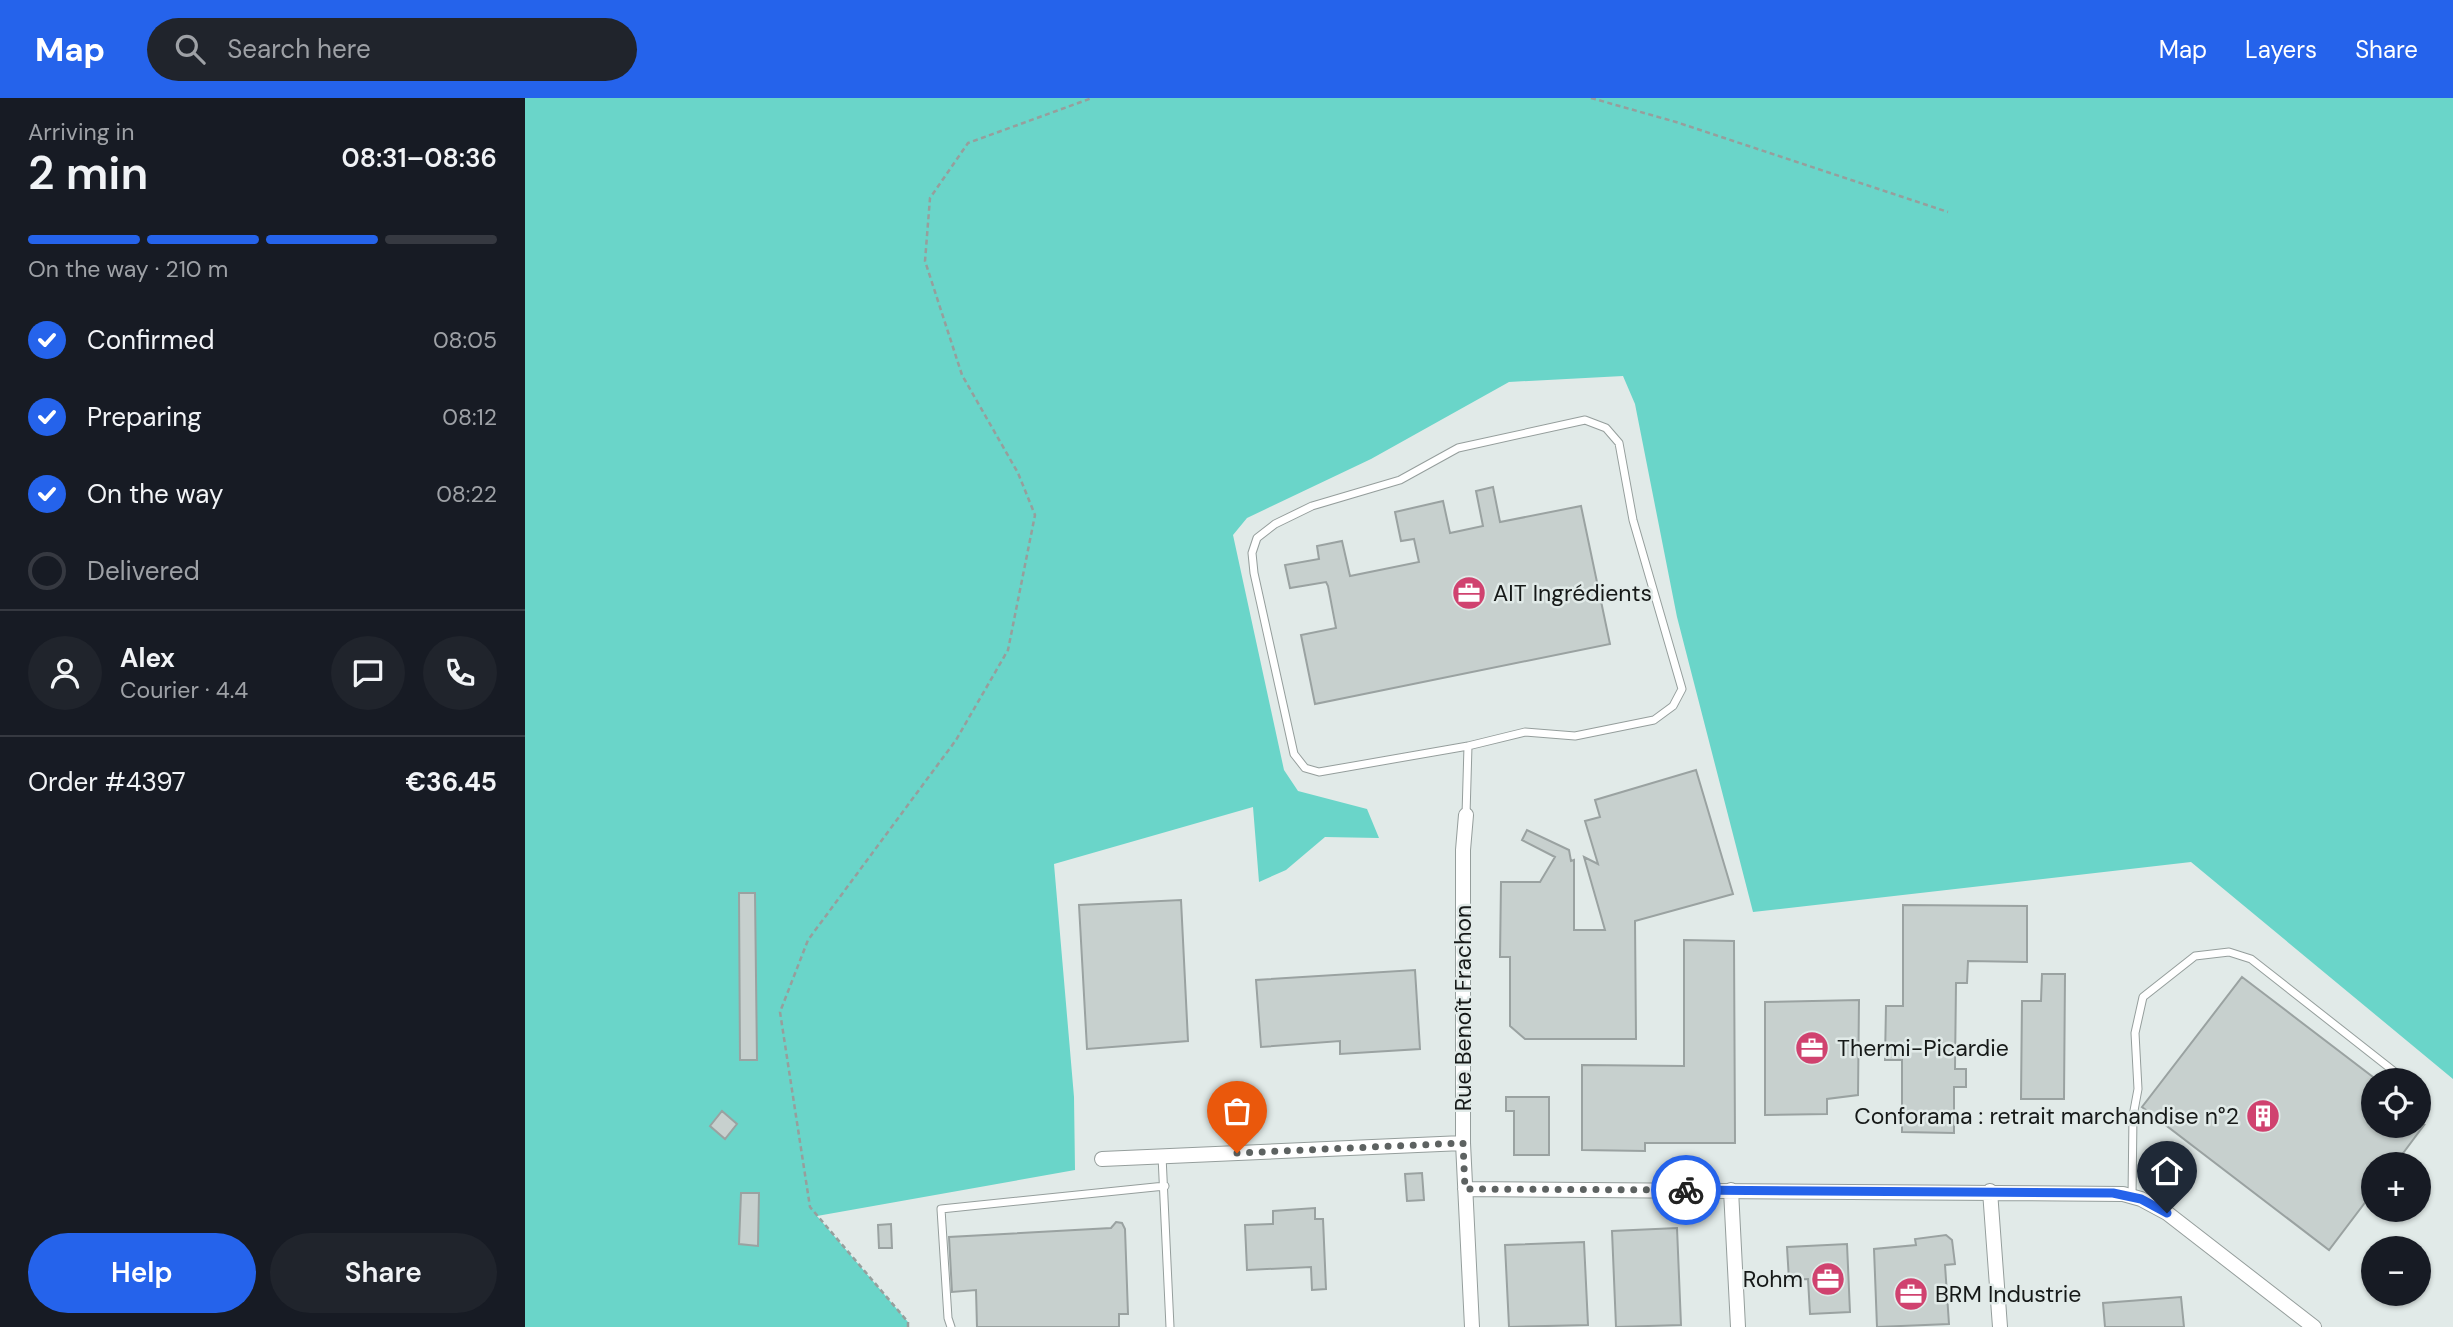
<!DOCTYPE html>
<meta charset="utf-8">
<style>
:root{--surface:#171b24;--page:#20242c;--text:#f1f3f6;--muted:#9ea1a6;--line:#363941;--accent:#2563eb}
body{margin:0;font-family:"DM Sans",sans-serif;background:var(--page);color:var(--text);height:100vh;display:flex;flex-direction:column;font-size:26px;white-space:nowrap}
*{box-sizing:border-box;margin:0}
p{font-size:23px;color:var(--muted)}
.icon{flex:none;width:38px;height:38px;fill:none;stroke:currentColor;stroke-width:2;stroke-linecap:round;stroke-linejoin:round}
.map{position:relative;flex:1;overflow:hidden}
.sheet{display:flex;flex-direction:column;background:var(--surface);width:525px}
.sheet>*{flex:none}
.fabs{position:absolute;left:1836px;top:970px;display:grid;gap:14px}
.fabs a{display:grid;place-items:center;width:70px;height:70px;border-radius:50%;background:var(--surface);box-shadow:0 2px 5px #0004;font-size:35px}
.pin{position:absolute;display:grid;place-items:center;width:60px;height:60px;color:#fff;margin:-72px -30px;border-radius:50% 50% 50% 0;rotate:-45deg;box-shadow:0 0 7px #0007}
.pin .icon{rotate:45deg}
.courier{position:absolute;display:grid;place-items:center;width:70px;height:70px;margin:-35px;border:5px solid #2563eb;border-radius:50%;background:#fff;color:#222;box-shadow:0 2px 9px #0007}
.overview em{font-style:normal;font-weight:600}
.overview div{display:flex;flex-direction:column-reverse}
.overview{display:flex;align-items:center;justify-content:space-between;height:119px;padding:0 28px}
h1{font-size:46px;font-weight:600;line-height:52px}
.bar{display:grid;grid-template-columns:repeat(4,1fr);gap:10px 7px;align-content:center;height:84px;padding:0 28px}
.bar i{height:9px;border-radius:5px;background:var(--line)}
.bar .current{background:var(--accent)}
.bar p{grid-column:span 4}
.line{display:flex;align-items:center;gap:18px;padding:0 28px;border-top:2px solid var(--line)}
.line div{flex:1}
.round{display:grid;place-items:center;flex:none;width:74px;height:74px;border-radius:37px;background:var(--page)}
ol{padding:0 28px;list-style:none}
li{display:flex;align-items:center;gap:21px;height:77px}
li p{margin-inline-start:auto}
li .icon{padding:7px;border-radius:50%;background:var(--accent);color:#fff;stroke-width:4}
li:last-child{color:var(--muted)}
li i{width:38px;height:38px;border:4px solid var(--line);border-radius:50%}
.cta{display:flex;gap:14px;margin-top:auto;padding:14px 28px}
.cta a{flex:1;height:80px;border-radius:42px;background:var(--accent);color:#fff;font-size:28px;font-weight:600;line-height:80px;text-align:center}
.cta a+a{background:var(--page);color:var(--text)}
header{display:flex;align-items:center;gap:42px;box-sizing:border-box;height:98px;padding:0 35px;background:var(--accent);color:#fff}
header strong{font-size:33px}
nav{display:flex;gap:38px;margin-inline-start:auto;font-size:24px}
.search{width:490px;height:63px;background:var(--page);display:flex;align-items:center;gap:18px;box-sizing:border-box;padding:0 24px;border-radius:38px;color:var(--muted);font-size:26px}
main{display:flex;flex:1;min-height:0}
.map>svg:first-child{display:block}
</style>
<header>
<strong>Map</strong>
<div class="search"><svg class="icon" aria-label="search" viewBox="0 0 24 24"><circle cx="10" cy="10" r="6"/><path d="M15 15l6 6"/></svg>Search here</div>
<nav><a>Map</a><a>Layers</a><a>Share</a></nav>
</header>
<main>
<section class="sheet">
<div class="overview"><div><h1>2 min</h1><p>Arriving in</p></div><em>08:31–08:36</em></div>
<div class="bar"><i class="current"></i><i class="current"></i><i class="current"></i><i></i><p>On the way · 210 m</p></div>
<ol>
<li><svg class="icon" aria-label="check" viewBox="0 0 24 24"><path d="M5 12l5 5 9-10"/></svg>Confirmed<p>08:05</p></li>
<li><svg class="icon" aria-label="check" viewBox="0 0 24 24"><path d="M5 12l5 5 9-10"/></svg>Preparing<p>08:12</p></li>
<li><svg class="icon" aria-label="check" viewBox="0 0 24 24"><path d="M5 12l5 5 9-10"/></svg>On the way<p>08:22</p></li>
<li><i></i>Delivered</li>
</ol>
<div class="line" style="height:126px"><a class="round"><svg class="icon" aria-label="person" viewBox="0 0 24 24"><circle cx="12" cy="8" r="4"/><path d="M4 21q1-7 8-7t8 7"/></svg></a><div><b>Alex</b><p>Courier · 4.4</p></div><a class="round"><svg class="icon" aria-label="chat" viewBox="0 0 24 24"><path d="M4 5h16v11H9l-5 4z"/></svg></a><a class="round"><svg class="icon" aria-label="phone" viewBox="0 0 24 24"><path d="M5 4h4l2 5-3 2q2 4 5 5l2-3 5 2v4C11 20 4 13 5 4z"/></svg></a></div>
<div class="line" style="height:91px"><div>Order #4397</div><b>€36.45</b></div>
<div class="cta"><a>Help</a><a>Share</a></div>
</section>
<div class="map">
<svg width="1928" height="1229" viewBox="0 0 1928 1229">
<rect width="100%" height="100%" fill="#e1eae8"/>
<path fill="#6ad5c9" d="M0 0H1928V981L1666 764 1228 814 1152 519 1110 306 1098 278 984 284 846 361 722 420 708 437 759 672 773 693 842 711 854 740 800 739 761 772 734 784 728 709 529 766 549 999 550 1072 292 1118 383 1224V1229H0Z"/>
<path fill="#c7d0ce" stroke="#9aa2a1" stroke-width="2" d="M968 389 975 424 1056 408 1085 546 790 606 776 537 811 530 803 488 801 484 765 490 760 467 794 461 792 448 817 443 825 478 894 464 889 441 876 443 870 414 918 403 925 435 958 428 951 393Z
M1171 672 1208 796 1110 823 1111 941H1000L985 928V859H975L976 784H1015L1030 759 997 742 1002 732 1044 752 1046 763 1049 762V832H1080L1059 759 1073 766 1060 723 1075 719 1070 702Z
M214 795H230L232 962H215Z
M656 802 663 943 562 951 554 807Z
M1378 807 1502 808V864L1443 863 1442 885H1431L1430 971H1441V989H1429V1035L1377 1034V962H1360L1361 908H1378Z
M1159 842 1209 843 1210 1045H1120V1053L1057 1052V967L1159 968Z
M890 872 895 951 815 956V943L736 949 731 882Z
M1517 876H1540L1539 1001H1496L1497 903H1516Z
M1717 879 1848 979V1027H1899L1870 1066H1848V1094L1804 1152 1617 1009Z
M1334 902 1333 997 1302 1001V1016L1240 1017V904Z
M981 999H1024V1057H989V1013H981Z
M197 1013 212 1026 200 1041 185 1028Z
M897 1075 899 1102 882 1103 880 1076Z
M216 1095H234L233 1148 214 1146Z
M790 1110V1121H798L801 1191 787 1192 786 1169 722 1172 720 1127 748 1126V1113Z
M591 1124 597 1125 600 1131 603 1216H594V1229H452L451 1192 427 1194 424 1139 586 1130Z
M366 1126 367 1150H354L353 1127Z
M1152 1130 1156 1227 1091 1229 1087 1133Z
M1421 1137 1427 1142 1430 1166 1420 1167 1424 1226 1352 1229 1349 1151 1391 1147 1390 1141Z
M1059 1144 1063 1227 984 1229 980 1147Z
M1322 1146 1325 1214 1285 1216 1283 1181 1264 1182 1262 1149Z
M1656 1199 1659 1229H1580L1578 1205Z"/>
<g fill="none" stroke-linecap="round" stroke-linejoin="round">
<g stroke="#959e9c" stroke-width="9">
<path id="lane" d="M941 717 943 648 1000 634 1050 638 1129 622 1148 608 1157 591 1108 422 1094 345 1081 330 1060 322 933 350 875 382 787 408 750 426 732 440 727 455 729 475 769 656 780 670 794 674 943 648
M1894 992V993
M637 1058 645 1229
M1607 1098 1608 1018 1613 991 1610 935 1618 899 1670 858 1704 854 1726 861 1880 982
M426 1229 423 1220 416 1111 640 1088"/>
</g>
<g stroke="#959e9c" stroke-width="16">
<path id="street" d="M941 717 938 752V1045L947 1229
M577 1061 938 1045
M940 1091 1598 1096 1616 1101 1642 1115 1789 1229
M1206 1092 1213 1229
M1465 1093 1475 1229"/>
</g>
<path stroke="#979e9c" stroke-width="2.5" stroke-dasharray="5 3.5" stroke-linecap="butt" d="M1066 0 1151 24 1423 114
M383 1229V1224L285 1109 255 914 283 842 431 642 483 552 510 417 493 375 437 277 400 163 405 100 443 45 567 0"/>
<use href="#lane" stroke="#fff" stroke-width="7"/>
<use href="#street" stroke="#fff" stroke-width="14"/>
</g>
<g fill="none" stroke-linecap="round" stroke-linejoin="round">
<path stroke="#5d6261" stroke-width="7" stroke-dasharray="0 12.6" d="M712 1055 938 1045 940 1091 1161 1092"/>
<path stroke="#2563eb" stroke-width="9" d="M1161 1092 1588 1095 1616 1101 1642 1115"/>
</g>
<defs>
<g id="office-disc" transform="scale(1.75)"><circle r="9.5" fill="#d0426f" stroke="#e1eae8"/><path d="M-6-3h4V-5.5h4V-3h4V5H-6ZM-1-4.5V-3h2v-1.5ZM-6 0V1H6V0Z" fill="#fff"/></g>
<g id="building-disc" transform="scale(1.75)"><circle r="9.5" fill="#d0426f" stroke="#e1eae8"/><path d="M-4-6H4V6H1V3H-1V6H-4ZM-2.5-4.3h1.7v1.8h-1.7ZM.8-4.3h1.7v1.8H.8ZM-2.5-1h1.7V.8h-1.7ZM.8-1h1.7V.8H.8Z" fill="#fff"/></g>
</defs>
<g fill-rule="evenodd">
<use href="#office-disc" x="944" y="495"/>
<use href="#office-disc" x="1287" y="950"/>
<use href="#building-disc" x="1738" y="1018"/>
<use href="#office-disc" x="1303" y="1181"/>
<use href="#office-disc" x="1386" y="1196"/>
</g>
<g text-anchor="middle" stroke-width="5" stroke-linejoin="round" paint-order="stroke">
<g font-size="23" fill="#161918" stroke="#e1eae8" text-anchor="start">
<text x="968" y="503">AIT Ingrédients</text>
<text x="1312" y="958">Thermi-Picardie</text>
<text x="1714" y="1026" text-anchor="end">Conforama : retrait marchandise n°2</text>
<text x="1278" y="1189" text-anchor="end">Rohm</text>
<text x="1410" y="1204">BRM Industrie</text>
</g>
<g font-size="23" fill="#161918" stroke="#e1eae8">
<text transform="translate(938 910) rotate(-90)" y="8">Rue Benoît Frachon</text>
</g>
</g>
</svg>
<div class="fabs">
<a><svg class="icon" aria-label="locate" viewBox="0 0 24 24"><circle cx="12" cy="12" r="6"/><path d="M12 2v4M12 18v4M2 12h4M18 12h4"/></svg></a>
<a>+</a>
<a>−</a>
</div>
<div class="pin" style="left:712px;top:1055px;background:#ea580c"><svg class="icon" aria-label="bag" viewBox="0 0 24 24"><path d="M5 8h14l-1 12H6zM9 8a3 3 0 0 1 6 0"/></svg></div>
<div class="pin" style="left:1642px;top:1115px;background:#1f2937"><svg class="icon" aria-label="home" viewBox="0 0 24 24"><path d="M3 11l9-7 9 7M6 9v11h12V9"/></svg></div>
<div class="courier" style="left:1161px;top:1092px"><svg class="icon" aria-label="bike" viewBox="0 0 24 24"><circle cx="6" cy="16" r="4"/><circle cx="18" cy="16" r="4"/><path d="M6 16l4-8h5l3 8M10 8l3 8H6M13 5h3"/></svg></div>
</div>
</main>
